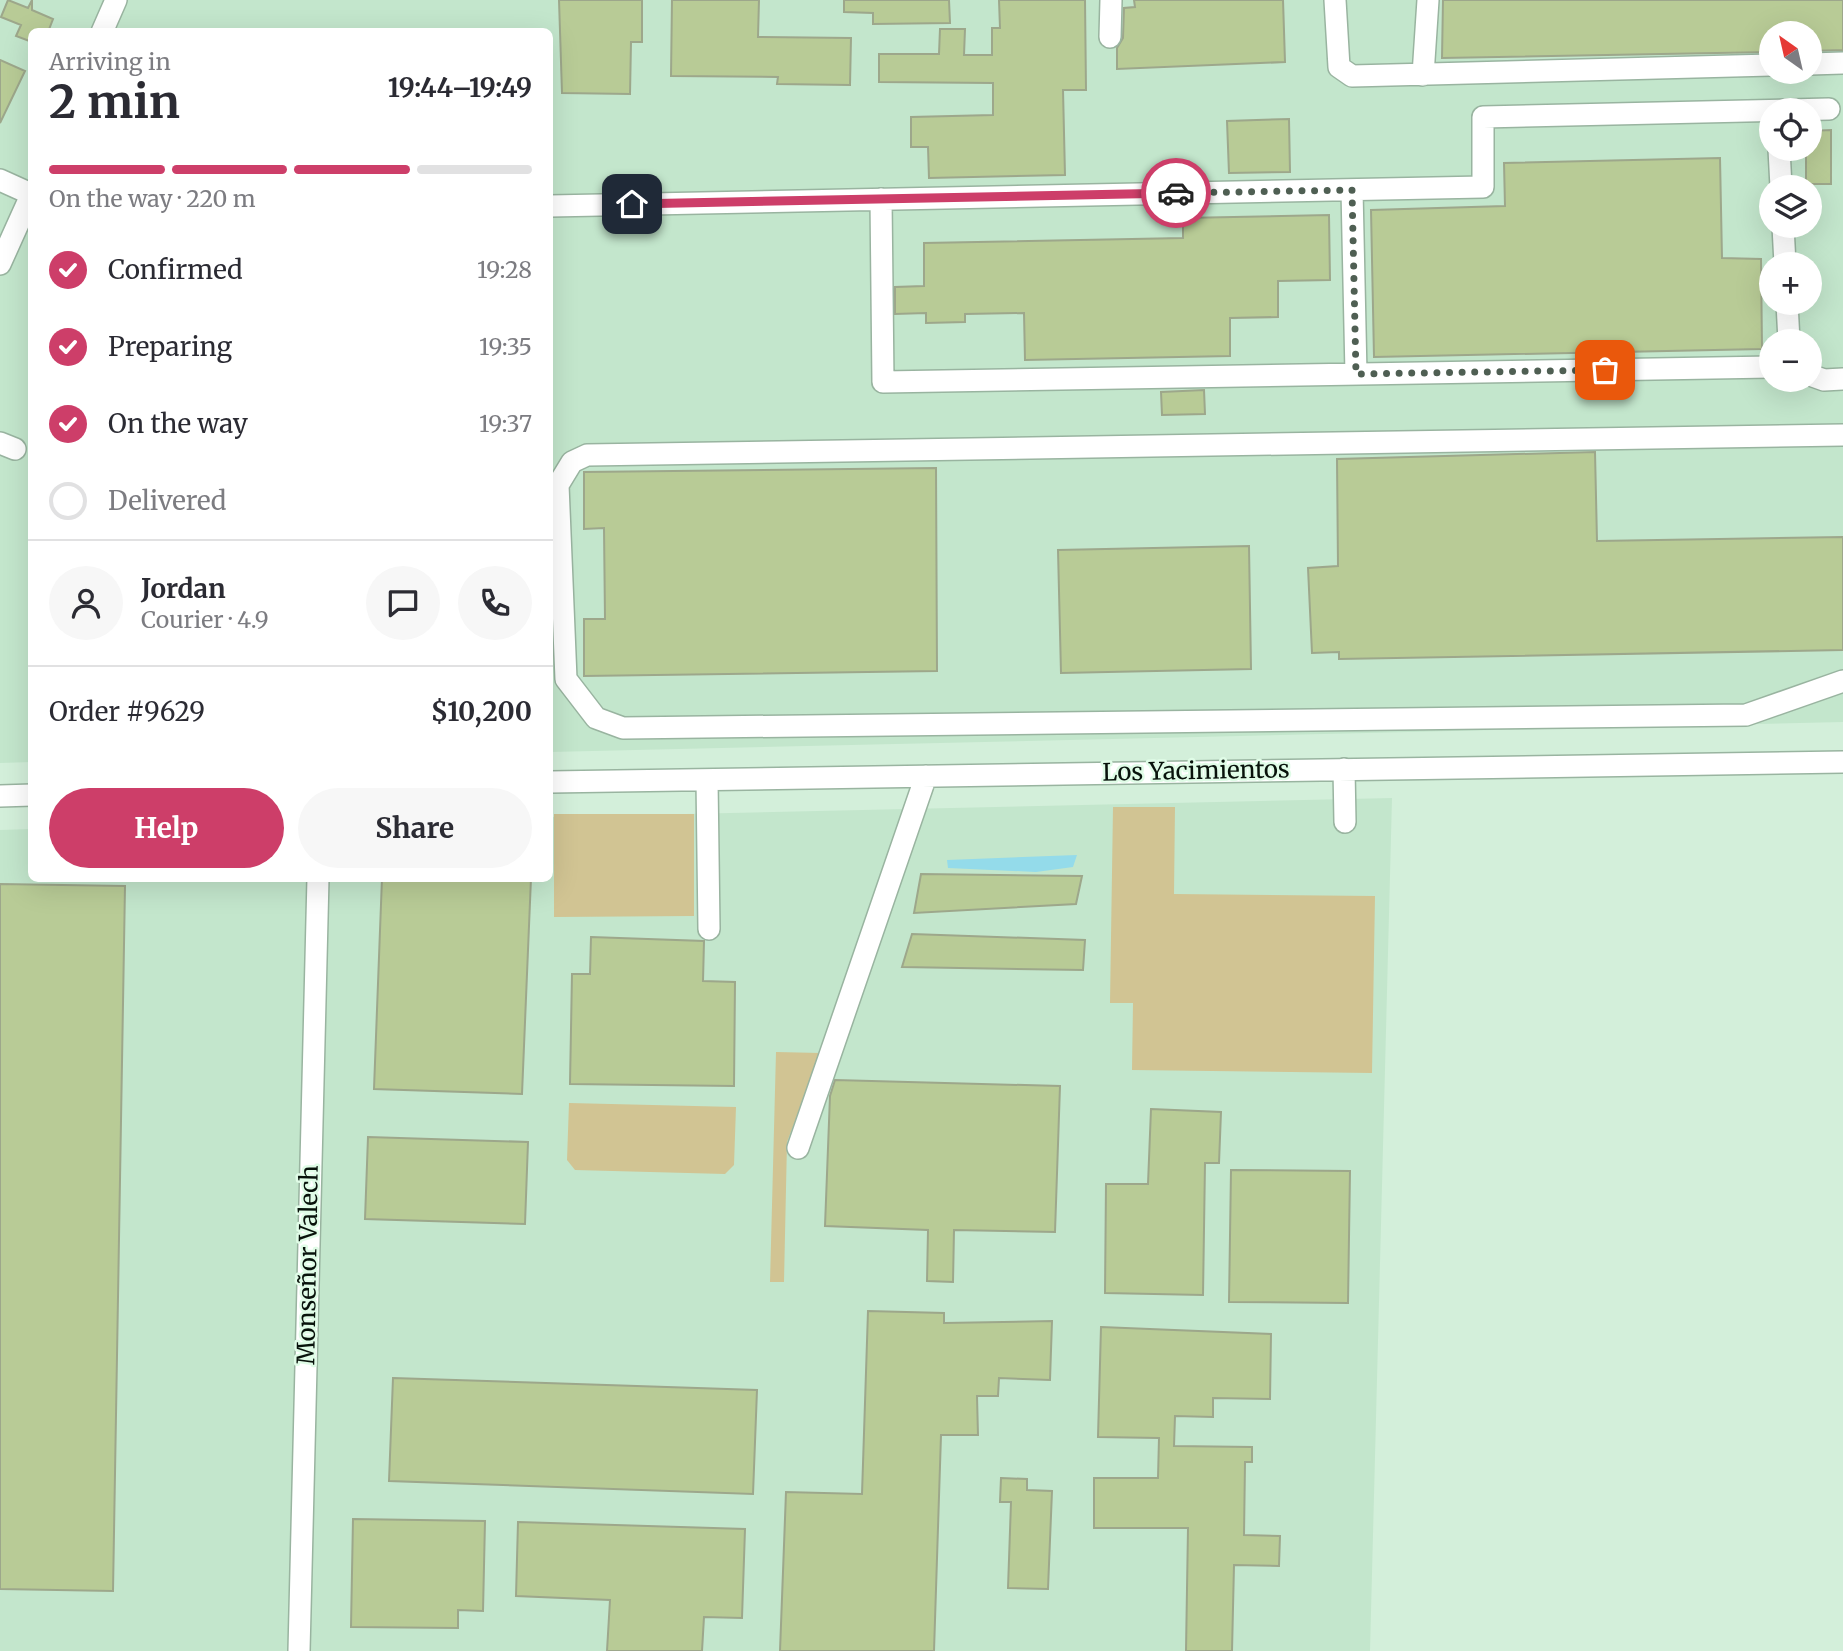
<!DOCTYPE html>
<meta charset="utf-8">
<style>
:root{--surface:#fff;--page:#f7f7f7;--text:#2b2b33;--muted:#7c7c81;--line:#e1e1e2;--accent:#cd3e69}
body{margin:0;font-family:Merriweather,serif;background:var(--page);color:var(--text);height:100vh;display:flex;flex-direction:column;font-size:26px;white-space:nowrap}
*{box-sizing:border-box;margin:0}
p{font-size:23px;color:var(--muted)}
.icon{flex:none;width:38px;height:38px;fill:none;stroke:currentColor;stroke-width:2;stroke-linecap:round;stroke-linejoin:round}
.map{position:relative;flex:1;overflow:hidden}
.side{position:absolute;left:28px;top:28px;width:525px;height:854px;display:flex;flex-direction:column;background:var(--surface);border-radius:10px;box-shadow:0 7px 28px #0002}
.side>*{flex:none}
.needle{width:46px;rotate:326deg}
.controls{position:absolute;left:1759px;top:21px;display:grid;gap:14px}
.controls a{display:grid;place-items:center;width:63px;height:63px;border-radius:50%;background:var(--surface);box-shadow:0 7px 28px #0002;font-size:35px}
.pin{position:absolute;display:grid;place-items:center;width:60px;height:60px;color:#fff;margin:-30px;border-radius:14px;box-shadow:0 4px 10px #0006}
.courier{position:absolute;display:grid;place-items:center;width:70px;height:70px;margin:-35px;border:5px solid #cd3e69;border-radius:50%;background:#fff;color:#222;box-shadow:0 2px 9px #0007}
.summary em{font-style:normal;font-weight:700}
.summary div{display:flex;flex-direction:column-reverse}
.summary{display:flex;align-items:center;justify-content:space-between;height:119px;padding:0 21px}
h1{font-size:46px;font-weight:700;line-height:52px}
.bar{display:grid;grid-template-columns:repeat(4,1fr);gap:10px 7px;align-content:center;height:84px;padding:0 21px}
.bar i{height:9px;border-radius:5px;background:var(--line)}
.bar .active{background:var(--accent)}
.bar p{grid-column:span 4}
.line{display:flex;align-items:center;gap:18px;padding:0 21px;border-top:2px solid var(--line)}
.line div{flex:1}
.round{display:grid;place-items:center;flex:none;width:74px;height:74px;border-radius:37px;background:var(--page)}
ol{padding:0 21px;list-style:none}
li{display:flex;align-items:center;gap:21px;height:77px}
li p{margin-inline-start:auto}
li .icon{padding:7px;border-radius:50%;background:var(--accent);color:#fff;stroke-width:4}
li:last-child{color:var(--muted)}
li i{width:38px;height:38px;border:4px solid var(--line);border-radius:50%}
.primary-button{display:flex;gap:14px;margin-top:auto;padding:14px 21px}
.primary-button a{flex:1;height:80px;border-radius:42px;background:var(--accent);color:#fff;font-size:28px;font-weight:700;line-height:80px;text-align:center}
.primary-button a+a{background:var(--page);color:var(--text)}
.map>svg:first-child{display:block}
</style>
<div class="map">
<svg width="1843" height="1651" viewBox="0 0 1843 1651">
<rect width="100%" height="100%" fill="#d3efda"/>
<path fill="#c3e6cc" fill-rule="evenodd" d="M0 0H1843V722L550 752V32H32V762L0 763ZM1771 33H1810V72H1771ZM1771 110H1810V149H1771ZM1771 187H1810V226H1771ZM1771 264H1810V303H1771ZM1771 341H1810V380H1771Z
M1392 798 1370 1651H0V830L31 829 32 878H550V817Z"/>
<path fill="#d1c493" d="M1113 807H1175L1174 894 1375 896 1372 1073 1132 1070 1133 1003H1110Z
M554 814H694V916L554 917Z
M776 1052 821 1053 787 1142 784 1282H770Z
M569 1103 736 1107 734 1165 725 1174 575 1170 567 1160Z"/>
<path fill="#94dbea" d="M1077 855 1073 867 1036 872 948 868 947 860Z"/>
<path fill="#b8cb96" stroke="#9da78b" stroke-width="2" d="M8 0 28 8 32 0V10L53 19 48 32H32V42L16 36 21 25 1 17Z
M559 0H642V42H631L630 94 562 93Z
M672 0H759L758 37 851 38 850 85 777 84 778 77 671 76Z
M844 0H949L950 23 873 24V13L844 12Z
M999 0H1085L1086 90H1063L1065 175 929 178 928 147H911V117L993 115V83L879 82V54H939L940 29H965L964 55H992V28H1000Z
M1134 0H1283L1285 62 1117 69V48L1123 38 1124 8 1135 7Z
M1443 0H1843V50L1810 51V33H1771V52L1442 58Z
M0 60 25 71 0 123Z
M1289 119 1290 172 1229 173 1227 121Z
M1831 130V184H1806V149H1810V131Z
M1720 158 1722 258 1761 259 1762 349 1374 357 1371 210 1505 206 1504 163Z
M1329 215 1330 280 1278 281V317L1230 318V356L1025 360 1024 313 965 314V322L926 323V313L895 314V287L924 286V243L1183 238V218Z
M1204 390 1205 414 1162 415 1161 392Z
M1595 452 1597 541 1843 537V650L1339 659V652L1312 653 1308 568 1338 566 1337 459Z
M936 468 937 671 584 676V619H605L604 528 584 529V472Z
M1249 546 1251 669 1061 673 1058 550Z
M921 874 1082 876 1076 904 914 913Z
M382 878H531L522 1094 374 1089Z
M0 884 125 886 113 1591 0 1589Z
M912 934 1085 940 1083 970 902 967Z
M591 937 704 941 703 981 735 982 734 1086 570 1084 572 974H590Z
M835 1080 1060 1086 1055 1232 954 1230 953 1282 927 1281 928 1230 825 1226 830 1096Z
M1151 1109 1221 1112 1219 1163H1205L1203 1295 1105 1293 1106 1184H1148Z
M368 1137 528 1142 525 1224 365 1219Z
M1231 1170 1350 1171 1348 1303 1229 1302Z
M868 1311 944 1313V1323L1052 1321 1050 1380 999 1378 998 1396H977L978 1435H941L934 1651H780L786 1492 862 1494Z
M1101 1327 1271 1334 1270 1399 1213 1398V1417L1175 1416 1174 1446 1252 1447V1462H1245L1244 1535 1280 1536 1279 1566 1234 1565 1232 1651H1186L1188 1528H1094V1478H1158L1159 1438 1098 1437Z
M393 1378 757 1390 753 1494 389 1481Z
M1001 1478 1027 1479V1490L1052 1491 1048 1589 1008 1588 1011 1502H1000Z
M353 1519 485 1521 483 1611 458 1610V1628L351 1627Z
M518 1522 745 1529 742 1618 704 1617 702 1651H607L610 1600 516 1596Z"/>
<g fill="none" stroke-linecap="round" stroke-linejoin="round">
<g stroke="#99b4a0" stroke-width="24">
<path id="minor" d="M1335 0 1339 67 1352 76 1771 65
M102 32 116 0
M1110 37 1111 0
M1810 64 1843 63
M1423 75 1428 0
M1779 149 1781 187
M0 180 31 194
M1352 190 1356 374
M881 199 883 382 1771 367
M550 206 1483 187V117L1829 109
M1783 226 1785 264
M0 264 32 193
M1787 303 1789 341
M1810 375 1824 380 1843 379
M1843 435 587 455 572 462 558 485 566 679 596 718 623 728 1746 715 1843 681
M0 443 15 449
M1344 769 1345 822
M707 780 709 929
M550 782 1843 762
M0 796 32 795
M798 1148 926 776
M299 1651 318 878"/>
</g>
<use href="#minor" stroke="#fff" stroke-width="21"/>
</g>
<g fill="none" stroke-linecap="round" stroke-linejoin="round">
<path stroke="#4f5f53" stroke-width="7" stroke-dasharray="0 12.6" d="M1176 193 1352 190 1356 374 1605 370"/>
<path stroke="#cd3e69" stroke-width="9" d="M632 204 1176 193"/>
</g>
<g text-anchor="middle" stroke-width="5" stroke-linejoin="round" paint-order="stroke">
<g font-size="24" fill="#08120b" stroke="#e0fce7">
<text transform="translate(1196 771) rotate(-1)" y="8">Los Yacimientos</text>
<text transform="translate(308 1265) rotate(-89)" y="8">Monseñor Valech</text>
</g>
</g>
</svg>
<div class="controls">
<a><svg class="needle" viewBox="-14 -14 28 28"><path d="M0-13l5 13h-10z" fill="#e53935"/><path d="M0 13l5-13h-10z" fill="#7c7c81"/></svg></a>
<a><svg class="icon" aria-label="locate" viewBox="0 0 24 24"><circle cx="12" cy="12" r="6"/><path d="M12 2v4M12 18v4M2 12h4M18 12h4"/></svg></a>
<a><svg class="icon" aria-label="layers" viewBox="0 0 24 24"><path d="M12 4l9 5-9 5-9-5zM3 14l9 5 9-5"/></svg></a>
<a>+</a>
<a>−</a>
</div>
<div class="pin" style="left:1605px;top:370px;background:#ea580c"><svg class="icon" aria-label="bag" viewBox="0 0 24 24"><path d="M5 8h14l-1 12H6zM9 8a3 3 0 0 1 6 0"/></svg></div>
<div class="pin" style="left:632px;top:204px;background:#1f2937"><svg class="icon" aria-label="home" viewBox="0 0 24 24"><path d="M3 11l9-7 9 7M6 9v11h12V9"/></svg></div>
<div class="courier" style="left:1176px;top:193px"><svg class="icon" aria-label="car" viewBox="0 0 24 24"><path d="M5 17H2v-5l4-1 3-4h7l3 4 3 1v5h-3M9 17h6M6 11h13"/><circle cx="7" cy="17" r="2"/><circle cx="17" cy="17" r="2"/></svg></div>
<section class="side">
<div class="summary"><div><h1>2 min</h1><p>Arriving in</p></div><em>19:44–19:49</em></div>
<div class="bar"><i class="active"></i><i class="active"></i><i class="active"></i><i></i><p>On the way · 220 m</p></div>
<ol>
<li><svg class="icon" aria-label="check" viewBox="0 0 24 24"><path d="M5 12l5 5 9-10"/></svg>Confirmed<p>19:28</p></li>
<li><svg class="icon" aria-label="check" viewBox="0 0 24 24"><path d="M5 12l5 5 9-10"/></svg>Preparing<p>19:35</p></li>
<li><svg class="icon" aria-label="check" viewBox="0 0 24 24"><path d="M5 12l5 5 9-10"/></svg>On the way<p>19:37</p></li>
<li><i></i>Delivered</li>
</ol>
<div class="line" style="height:126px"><a class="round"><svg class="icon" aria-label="person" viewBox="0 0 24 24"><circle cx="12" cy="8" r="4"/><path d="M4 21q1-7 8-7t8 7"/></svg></a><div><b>Jordan</b><p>Courier · 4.9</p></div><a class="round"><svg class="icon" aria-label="chat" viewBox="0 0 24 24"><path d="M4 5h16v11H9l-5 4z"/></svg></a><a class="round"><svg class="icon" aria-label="phone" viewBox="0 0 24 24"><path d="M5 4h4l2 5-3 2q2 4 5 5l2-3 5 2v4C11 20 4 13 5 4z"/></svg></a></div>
<div class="line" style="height:91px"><div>Order #9629</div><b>$10,200</b></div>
<div class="primary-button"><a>Help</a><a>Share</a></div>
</section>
</div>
